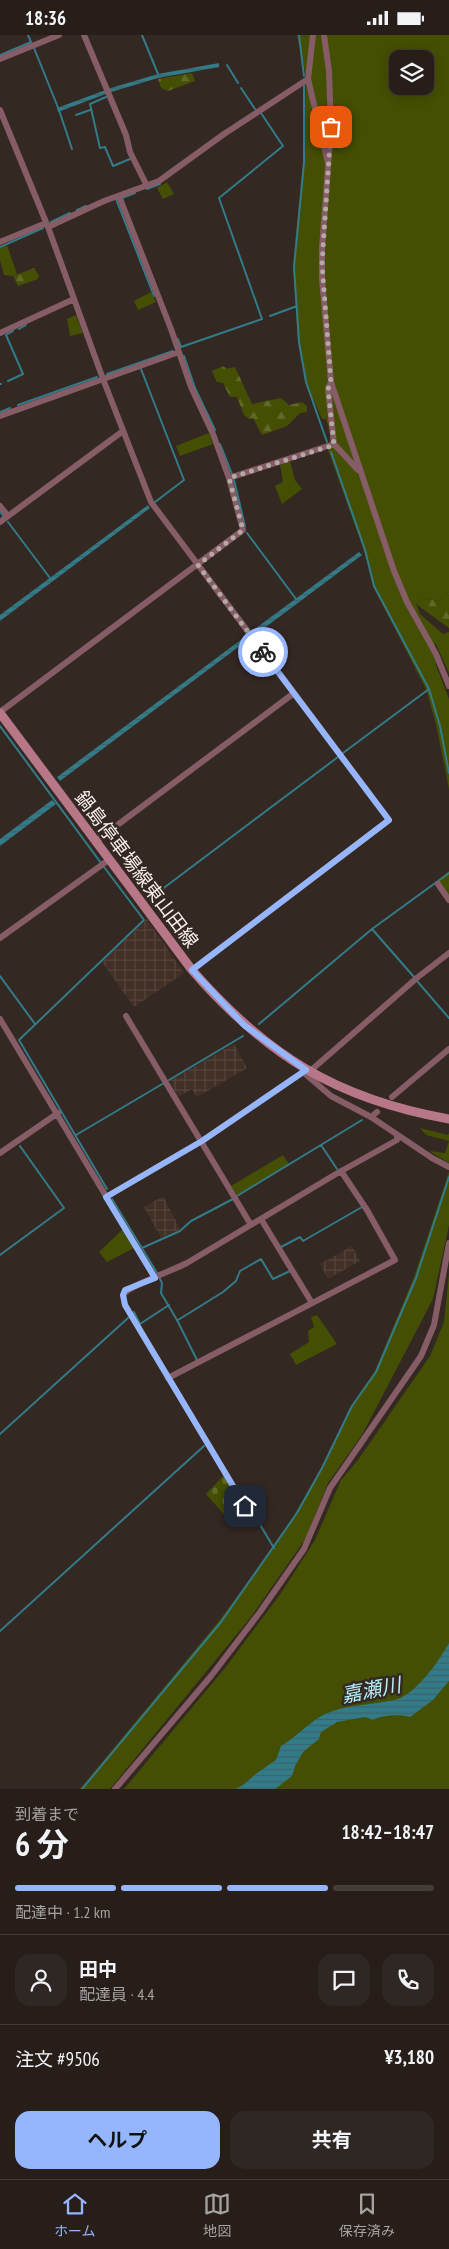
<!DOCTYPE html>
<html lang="ja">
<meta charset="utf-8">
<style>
:root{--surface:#271e1a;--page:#2f2723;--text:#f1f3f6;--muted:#a4a2a2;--line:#433c39;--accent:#95b6fd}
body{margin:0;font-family:"PT Sans Narrow","Noto Sans JP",sans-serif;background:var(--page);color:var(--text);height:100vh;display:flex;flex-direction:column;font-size:19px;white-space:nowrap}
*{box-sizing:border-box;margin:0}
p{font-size:16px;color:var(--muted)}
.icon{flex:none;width:28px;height:28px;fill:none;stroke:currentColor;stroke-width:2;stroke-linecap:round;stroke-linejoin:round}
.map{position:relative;height:1754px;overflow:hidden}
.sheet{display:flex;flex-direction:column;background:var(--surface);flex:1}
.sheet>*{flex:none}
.controls{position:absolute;left:389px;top:15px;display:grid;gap:10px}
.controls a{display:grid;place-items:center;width:45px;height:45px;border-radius:10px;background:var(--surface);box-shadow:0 2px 12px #0003,0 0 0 1px var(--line);font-size:25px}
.pin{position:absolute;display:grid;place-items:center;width:42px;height:42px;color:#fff;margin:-21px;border-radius:10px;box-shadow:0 2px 8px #0006}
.courier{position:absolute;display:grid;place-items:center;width:50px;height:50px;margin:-25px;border:4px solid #95b6fd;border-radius:50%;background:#fff;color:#222;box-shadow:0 1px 6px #0007}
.summary em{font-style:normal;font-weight:700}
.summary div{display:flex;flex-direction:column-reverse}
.summary{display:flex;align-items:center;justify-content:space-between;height:85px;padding:0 15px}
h1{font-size:32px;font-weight:700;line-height:38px}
.bar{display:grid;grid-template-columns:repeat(4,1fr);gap:8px 5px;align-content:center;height:60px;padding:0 15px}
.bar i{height:6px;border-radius:4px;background:var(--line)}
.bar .current{background:var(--accent)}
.bar p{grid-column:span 4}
.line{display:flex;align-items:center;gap:12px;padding:0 15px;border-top:1px solid var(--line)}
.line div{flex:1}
.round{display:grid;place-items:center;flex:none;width:52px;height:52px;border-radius:15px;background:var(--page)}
.cta{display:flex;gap:10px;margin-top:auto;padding:10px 15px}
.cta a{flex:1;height:58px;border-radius:15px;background:var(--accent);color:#111;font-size:20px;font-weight:700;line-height:58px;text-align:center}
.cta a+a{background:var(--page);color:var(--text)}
.status{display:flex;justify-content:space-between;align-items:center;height:35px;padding:0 25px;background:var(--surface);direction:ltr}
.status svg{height:14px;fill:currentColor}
.menu{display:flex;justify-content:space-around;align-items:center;height:70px;border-top:1px solid var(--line);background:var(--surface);font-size:14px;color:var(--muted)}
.menu a{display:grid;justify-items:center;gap:2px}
.menu .current{color:var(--accent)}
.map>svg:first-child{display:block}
</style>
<div class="status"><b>18:36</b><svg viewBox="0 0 49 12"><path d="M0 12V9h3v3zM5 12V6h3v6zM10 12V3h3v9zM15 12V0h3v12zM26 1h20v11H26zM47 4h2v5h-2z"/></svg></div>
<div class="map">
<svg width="449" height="1754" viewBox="0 0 449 1754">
<defs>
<pattern id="industrial-grid" width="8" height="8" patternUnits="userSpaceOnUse" patternTransform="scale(1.25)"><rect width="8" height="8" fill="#423027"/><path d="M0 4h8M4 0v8" fill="none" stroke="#55443c"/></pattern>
<pattern id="forest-firs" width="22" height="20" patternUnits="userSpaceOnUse" patternTransform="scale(1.25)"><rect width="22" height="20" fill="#444f03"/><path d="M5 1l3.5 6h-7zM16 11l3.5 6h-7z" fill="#606928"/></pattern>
<pattern id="cemetery-stones" width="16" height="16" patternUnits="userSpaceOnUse" patternTransform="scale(1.25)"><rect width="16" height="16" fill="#444f03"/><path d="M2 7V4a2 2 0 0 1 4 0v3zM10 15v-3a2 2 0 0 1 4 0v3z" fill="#606928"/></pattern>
<pattern id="water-rules" width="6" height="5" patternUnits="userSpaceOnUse" patternTransform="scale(1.25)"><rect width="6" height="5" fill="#327b89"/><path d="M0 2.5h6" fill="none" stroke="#3e6268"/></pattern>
</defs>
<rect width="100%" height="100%" fill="#342822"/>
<path fill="url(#industrial-grid)" d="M147 884 184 938 134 972 102 927Z
M234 1009 247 1033 197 1062 192 1054 178 1062 170 1046Z
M163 1161 180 1194 161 1203 144 1172Z
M352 1211 360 1226 328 1244 320 1229Z"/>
<path fill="#444f03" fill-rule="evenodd" d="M297 0H449V558L439 566 422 563 416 569 420 579 443 599 449 597V638L435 607 436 630 449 664V754L436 689 426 654 373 551 366 521 328 415 331 400 326 384H322L305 346 298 307 293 231 303 127 306 40ZM398 24H425V51H398Z
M167 147 174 159 163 164 157 153Z
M7 210 17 239 13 241 4 240 0 225V213Z
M151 257 156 267 138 275 134 266Z
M76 280 83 298 70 301 67 284Z
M209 398 213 409 180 421 176 411Z
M290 426 295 445 302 454 282 469 275 451 283 447 280 429Z
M449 836V861L438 845Z
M420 1093 448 1100 449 1098V1190L433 1264 362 1400 328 1448 306 1503 251 1582 110 1754H80L219 1586 274 1512 296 1477 321 1433 351 1371 375 1336 414 1242 449 1137V1128L429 1116 445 1118 449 1106 426 1100Z
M283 1120 289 1129 237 1160 231 1151Z
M123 1194 134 1213 107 1227 99 1217Z
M449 1239V1754H124L225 1633 281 1558 315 1505 341 1445 358 1425 430 1321 444 1287Z
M317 1280 337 1309 296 1330 290 1319 309 1307 308 1296 314 1292 311 1282Z"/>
<path fill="url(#forest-firs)" d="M192 38 195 46 168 56 161 53 158 44Z
M34 233 39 241 38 244 18 251 13 241Z
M223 331 227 334 235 332 252 369 281 363 289 370 302 367 307 371V377L300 378 287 391 262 400 253 383 249 384 244 380 237 362H230L223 348 217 347 212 336Z
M449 558V593L416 569 422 563 439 566Z"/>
<path fill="url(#cemetery-stones)" d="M224 1440 242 1471 228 1484 206 1459Z"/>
<path fill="url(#water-rules)" d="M219 28V32L158 43 111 57 58 77 57 73 111 53 158 39Z
M148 470 150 473 0 586V580Z
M359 517 362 520 255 600 252 596Z
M246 601 249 604 60 746 57 742Z
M52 765 56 769 0 811V804Z
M449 1608V1646L433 1665 410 1682C401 1679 381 1680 373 1685L365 1682 337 1687 321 1697 319 1704 303 1717 295 1731 292 1741 275 1754H235L243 1750 257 1738 276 1725 281 1711C298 1701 311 1684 330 1677 351 1669 373 1670 394 1665 415 1661 439 1626 449 1608Z"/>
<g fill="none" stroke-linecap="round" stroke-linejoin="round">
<path stroke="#327b89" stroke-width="2" d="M142 0 158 39
M299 0 304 41
M34 13 59 75 72 114
M0 20 31 7 28 0
M227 30 238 48
M304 50V128L294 232 299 307 306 347 327 407
M241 53 255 74
M106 62 90 69 100 113 105 112 113 131 130 124
M76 80 90 75
M147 154 160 149
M122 163 135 158
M116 164 154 261
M77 175 86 171
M51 187 70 178
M0 212 43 193
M270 281 297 271
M19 294 26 290
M178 304 181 312 262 284 219 163 283 111 261 78
M184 321 195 353 215 395
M141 334 184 445 155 467
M107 339 173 316
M8 346 23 339 6 300 13 296
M0 349H1
M18 370 97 342
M0 377 10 373
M220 409 232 439
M331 417 365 515 374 551 429 654 440 691 449 738
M234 445 245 491
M0 476 3 481
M8 487 50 543
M247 498 296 564
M0 691 101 828
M343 718 429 654
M104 832 144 885 19 1005 107 1154
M149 864 338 722
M372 894 414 942
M0 941 35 989
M417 946 449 983
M259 989 372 894 449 838
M169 1045 243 1001
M76 1100 164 1048
M321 1110 337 1134
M237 1161 362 1085
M112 1164 157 1238 162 1248 161 1258 177 1285 197 1325 196 1326
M281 1212 300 1202 303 1206 362 1172
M142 1213 180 1196 191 1186 233 1164
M0 1220 64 1173 20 1111
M134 1277 140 1289 169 1270
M178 1285 223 1257 236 1246 240 1236 261 1224 273 1244 290 1236
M0 1399 128 1283
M247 1468 274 1513
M0 1596 204 1411
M82 1754 221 1587 297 1478 322 1433 352 1371 376 1337 416 1243 449 1142"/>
<path stroke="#865c67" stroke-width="6" d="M84 0 126 100 130 117 147 151
M313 0 308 44 328 128
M324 0 329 36 331 92 322 214V244L331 347 394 536 407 567 436 619 449 651
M0 24 59 0
M0 75 48 192 103 344 151 467 389 785 192 935
M48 192 104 166 159 146 224 99 308 44
M0 207 46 188
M0 298 74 264
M331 347 328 354 334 409 358 435
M0 381 179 317
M229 443 334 409
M0 471 8 481
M0 487 123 396
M0 677 243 495 229 443 213 399 191 352 171 294 119 161
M96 806 294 658
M438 849 449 865
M0 903 110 824
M126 981 251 1190
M0 984 155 1243
M303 1037 331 1061 371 1082 432 1123 449 1132
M309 1037 418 942 449 918
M392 1062 449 1014
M371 1082 377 1077
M0 1118 58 1078
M106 1162 202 1106 306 1035
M261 1184 312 1268
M168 1343 395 1225 367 1175 341 1136
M245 1471 125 1270 123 1260C128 1251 174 1235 187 1228L336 1139 397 1105V1101
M115 1754 211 1641 260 1577 304 1514 330 1453 421 1321 434 1290 449 1208"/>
<path stroke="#b87788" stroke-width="9" d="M0 678 192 935C266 1020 336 1064 449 1084"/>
</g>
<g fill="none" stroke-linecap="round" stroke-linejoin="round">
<path stroke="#b3a9a5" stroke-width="5" stroke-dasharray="0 9" d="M263 617 198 530 243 495 229 443 334 410 328 354 331 347 322 229 331 92"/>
<path stroke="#95b6fd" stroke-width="6" d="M245 1471 125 1270 123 1260 125 1255 155 1243 106 1162 202 1106 306 1035 244 990 192 935 389 785 263 617"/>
</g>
<g text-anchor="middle" stroke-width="5" stroke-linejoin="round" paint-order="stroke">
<g font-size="19" fill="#f7efeb" stroke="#342822">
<text transform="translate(137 834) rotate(53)" y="7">鍋島停車場線東山田線</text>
</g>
<g font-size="20" font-style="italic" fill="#b4effb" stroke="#342822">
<text transform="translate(371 1655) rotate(-11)" y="7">嘉瀬川</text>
</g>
</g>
</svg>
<div class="controls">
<a><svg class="icon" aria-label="layers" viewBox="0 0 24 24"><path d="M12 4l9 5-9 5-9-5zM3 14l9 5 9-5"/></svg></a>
</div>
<div class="pin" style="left:331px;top:92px;background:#ea580c"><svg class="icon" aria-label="bag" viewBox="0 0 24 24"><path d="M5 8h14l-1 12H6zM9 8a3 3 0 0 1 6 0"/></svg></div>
<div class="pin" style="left:245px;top:1471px;background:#1f2937"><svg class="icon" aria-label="home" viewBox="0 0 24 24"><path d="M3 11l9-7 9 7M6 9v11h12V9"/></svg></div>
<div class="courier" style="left:263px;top:617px"><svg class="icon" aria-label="bike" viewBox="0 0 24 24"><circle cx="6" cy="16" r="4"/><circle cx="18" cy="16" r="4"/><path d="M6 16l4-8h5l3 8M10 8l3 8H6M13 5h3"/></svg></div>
</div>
<section class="sheet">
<div class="summary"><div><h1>6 分</h1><p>到着まで</p></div><em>18:42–18:47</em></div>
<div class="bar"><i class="current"></i><i class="current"></i><i class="current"></i><i></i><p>配達中 · 1.2 km</p></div>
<div class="line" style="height:90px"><a class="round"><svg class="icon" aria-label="person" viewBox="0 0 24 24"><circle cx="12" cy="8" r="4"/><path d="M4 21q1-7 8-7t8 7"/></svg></a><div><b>田中</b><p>配達員 · 4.4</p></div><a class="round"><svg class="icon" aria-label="chat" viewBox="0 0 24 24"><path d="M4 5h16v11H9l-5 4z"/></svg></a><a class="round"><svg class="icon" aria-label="phone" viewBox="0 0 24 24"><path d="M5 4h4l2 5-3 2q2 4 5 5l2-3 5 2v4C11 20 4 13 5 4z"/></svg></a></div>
<div class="line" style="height:65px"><div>注文 #9506</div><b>¥3,180</b></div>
<div class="cta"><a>ヘルプ</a><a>共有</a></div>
</section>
<nav class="menu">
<a class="current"><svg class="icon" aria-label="home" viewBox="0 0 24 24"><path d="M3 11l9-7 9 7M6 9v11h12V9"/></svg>ホーム</a>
<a><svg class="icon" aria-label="map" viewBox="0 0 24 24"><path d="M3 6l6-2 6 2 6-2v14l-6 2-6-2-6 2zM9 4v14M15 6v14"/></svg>地図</a>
<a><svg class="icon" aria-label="saved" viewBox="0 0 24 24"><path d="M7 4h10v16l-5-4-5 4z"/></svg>保存済み</a>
</nav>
